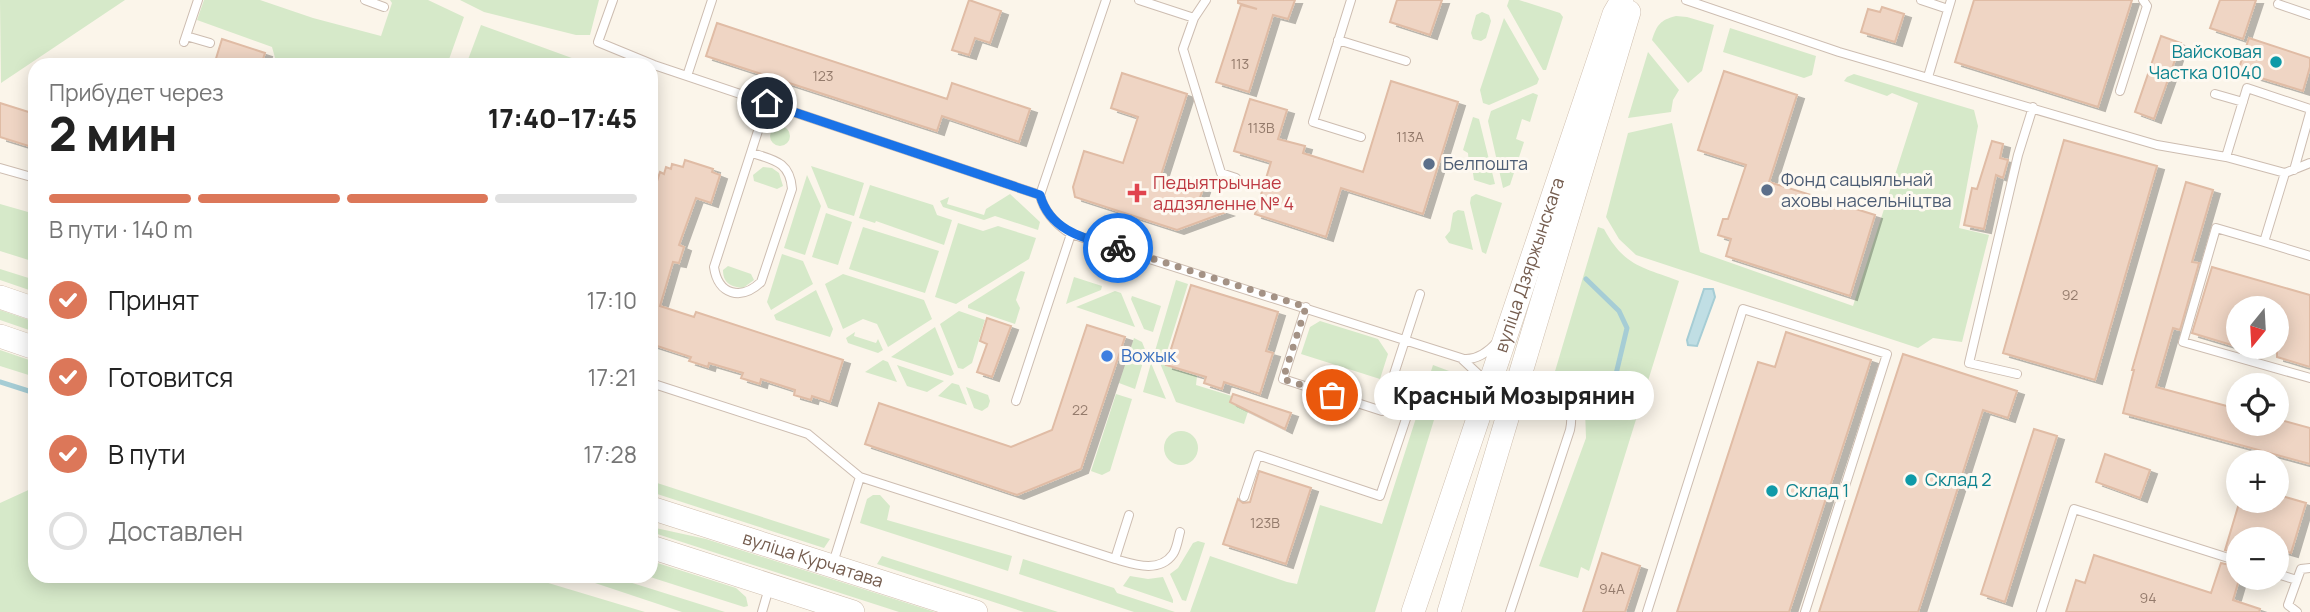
<!DOCTYPE html>
<html lang="ru">
<meta charset="utf-8">
<style>
:root{--surface:#fff;--page:#f6f6f6;--text:#222;--muted:#767676;--line:#e0e0e0;--accent:#dc7759}
body{margin:0;font-family:Manrope,sans-serif;background:var(--page);color:var(--text);height:100vh;display:flex;flex-direction:column;font-size:26px;white-space:nowrap}
*{box-sizing:border-box;margin:0}
p{font-size:23px;color:var(--muted)}
.icon{flex:none;width:38px;height:38px;fill:none;stroke:currentColor;stroke-width:2;stroke-linecap:round;stroke-linejoin:round}
.map{position:relative;flex:1;overflow:hidden}
.sheet{position:absolute;left:28px;top:58px;width:630px;height:525px;display:flex;flex-direction:column;background:var(--surface);border-radius:21px;box-shadow:0 4px 18px #0003}
.sheet>*{flex:none}
.needle{width:46px;rotate:198deg}
.controls{position:absolute;left:2226px;top:296px;display:grid;gap:14px}
.controls a{display:grid;place-items:center;width:63px;height:63px;border-radius:50%;background:var(--surface);box-shadow:0 4px 18px #0003;font-size:35px}
.pin{position:absolute;display:grid;place-items:center;width:60px;height:60px;color:#fff;margin:-30px;border:4px solid #fff;border-radius:50%;box-shadow:0 2px 7px #0007}
.courier{position:absolute;display:grid;place-items:center;width:70px;height:70px;margin:-35px;border:5px solid #1a73e8;border-radius:50%;background:#fff;color:#222;box-shadow:0 2px 9px #0007}
.bubble{position:absolute;height:49px;border-radius:24px;background:var(--surface);box-shadow:0 4px 18px #0003;font-size:23px;font-weight:800;line-height:49px;text-align:center}
.overview em{font-style:normal;font-weight:800}
.overview div{display:flex;flex-direction:column-reverse}
.overview{display:flex;align-items:center;justify-content:space-between;height:119px;padding:0 21px}
h1{font-size:46px;font-weight:800;line-height:52px}
.bar{display:grid;grid-template-columns:repeat(4,1fr);gap:10px 7px;align-content:center;height:84px;padding:0 21px}
.bar i{height:9px;border-radius:5px;background:var(--line)}
.bar .active{background:var(--accent)}
.bar p{grid-column:span 4}
ol{padding:0 21px;list-style:none}
li{display:flex;align-items:center;gap:21px;height:77px}
li p{margin-inline-start:auto}
li .icon{padding:7px;border-radius:50%;background:var(--accent);color:#fff;stroke-width:4}
li:last-child{color:var(--muted)}
li i{width:38px;height:38px;border:4px solid var(--line);border-radius:50%}
.map>svg:first-child{display:block}
</style>
<div class="map">
<svg width="2310" height="612" viewBox="0 0 2310 612">
<defs>
<filter id="shadow"><feDropShadow dx="7" dy="4" stdDeviation="0" flood-color="#0004"/></filter>
</defs>
<rect width="100%" height="100%" fill="#fbf5ea"/>
<path fill="#d6e9c9" d="M0 0H125L1 83Z
M204 0H260L313 18 381 36 392 3 390 0H428L464 17 447 65H277L272 47 197 20Z
M460 0H599L590 35H576L484 12Z
M1509 0H1519L1560 13 1563 17 1546 70H1543L1507 6Z
M1482 12 1489 15 1491 21 1486 38 1481 41 1473 39 1471 33 1476 15Z
M1676 16 1687 17 1714 25 1702 71 1688 83 1652 40C1657 25 1660 20 1676 16Z
M1504 18 1539 79 1537 84 1489 105 1483 103 1480 90Z
M481 25 591 65H466Z
M1730 28 1816 56 1812 75 1804 78 1723 52Z
M1648 52 1679 90 1673 100 1671 112 1628 118Z
M1854 74 1974 110 1978 126 1959 228 1989 235 1962 342 1933 338 1918 348 1636 255 1619 239 1606 217 1628 133 1672 123 1700 252 1853 306 1918 103 1892 93 1887 96 1844 81 1847 77Z
M1533 93 1538 95 1530 122 1522 119 1516 139 1524 142 1510 185 1503 188 1488 121 1491 111Z
M1473 117 1479 119 1495 184 1490 185 1474 180 1472 167 1469 165 1468 153 1463 150Z
M770 136a10 10 0 1 1 20 0a10 10 0 1 1-20 0Z
M811 166 864 183 854 216 828 208Z
M763 167 772 168 779 173 783 186 777 189 754 181 753 175Z
M807 175 821 206 805 255 784 248Z
M870 185 933 205 937 215 952 220 944 245 876 221 875 223 859 218Z
M1010 194 1040 222 1038 230 995 216 984 220 943 207 940 201 949 197 947 204 984 215 986 209Z
M1476 194 1502 203 1486 254 1482 252 1470 203 1471 197Z
M0 204 35 214V262L0 251Z
M1458 210 1464 211 1473 250 1449 243 1445 237 1450 231 1453 213Z
M826 213 852 222 838 265 812 257Z
M958 223 983 231 998 226 1036 238 1029 259 956 304 935 297Z
M863 227 939 251 925 293 849 269Z
M1598 227 1604 229C1624 266 1642 267 1679 281L1589 571 1581 567 1578 578 1539 566 1586 438 1585 410 1574 389 1553 378Z
M782 254 803 261 813 284 771 310 767 302Z
M728 266 751 274 754 280 743 288C731 287 723 283 723 270Z
M0 269 35 280V292L0 280Z
M1021 271 1025 272 1016 300 1020 308 1015 324 968 308V305Z
M843 274 924 300 932 319 888 347 877 324 863 319 843 329 825 284Z
M1074 277 1102 286 1101 290 1066 304Z
M1176 280 1188 284 1164 361 1166 366 1197 376 1196 385 1251 402 1244 424 1176 402 1155 351Z
M816 290 833 329 830 337 776 320 774 315Z
M1115 291 1121 293 1135 327 1076 307Z
M1132 296 1161 306 1153 332 1144 329 1131 299Z
M0 310 35 322V332L0 320Z
M959 311 985 320 972 363 963 369 958 368 940 324Z
M1320 321 1378 339 1388 354 1380 379 1301 354 1310 327Z
M935 327 954 374 951 376 891 357Z
M855 332 854 336 876 343 878 339 883 350 878 353 848 343 846 338Z
M1134 338 1142 342 1146 352 1135 389 1119 383Z
M0 350 35 362V377L0 366Z
M883 360 888 362 897 382 865 372Z
M1151 363 1166 399 1143 392Z
M897 365 944 381 927 392 907 386Z
M1433 365 1449 371 1375 612H1190L1210 556 1287 582 1297 584 1320 505 1382 524Z
M952 383 959 385 967 405 938 396Z
M966 387 988 395 990 401 988 407 982 411 974 408Z
M1116 394 1132 399 1110 471 1102 475 1091 471Z
M1164 448a17 17 0 1 1 34 0a17 17 0 1 1-34 0Z
M651 481 830 539 824 548 651 492Z
M35 487V576H525L645 612H0V503Z
M873 495H880L890 506 887 520 1012 556 1008 571 860 523 867 499Z
M651 527 706 539 935 612H899L651 532Z
M1198 541 1205 543 1186 601 1182 600 1170 574 1178 568 1193 543Z
M882 556 1058 612H1024L877 564Z
M1023 559 1114 588 1117 593 1175 612H1134L1019 574Z
M651 561 736 588 746 597 748 606 744 607 647 576H651Z
M574 576H610L725 612H682Z
M1130 576 1148 579 1163 577 1173 600V603L1123 586Z"/>
<path fill="#c0dee4" stroke="#a6cdd5" stroke-width="2" d="M1704 289H1713L1715 297 1697 346 1688 345 1687 340Z"/>
<g fill="none" stroke-linecap="round" stroke-linejoin="round">
<path stroke="#a6cdd5" stroke-width="5" d="M1586 279 1619 311 1627 328 1610 399
M0 382 35 393"/>
</g>
<path fill="#efd5c4" stroke="#e0bca5" stroke-width="2" filter="url(#shadow)" d="M969 0 1001 11 990 43 975 38 969 55 952 50Z
M1238 0H1295L1288 19 1273 15 1249 92 1216 82 1241 5 1257 9 1238 3Z
M1397 0H1442L1430 35 1390 22Z
M1974 0H2132L2098 107 1955 62Z
M2220 0H2256L2243 39 2210 28Z
M1882 7 1904 14 1895 42 1861 32 1868 9 1880 12Z
M717 23 947 99 952 83 1030 109 1019 142 942 116 937 131 706 56Z
M2161 36 2181 43 2154 119 2135 112Z
M2249 38 2310 58V67L2303 91 2238 71Z
M222 39 265 53 261 65H214Z
M1724 71 1797 95 1769 182 1875 215 1850 296 1726 256 1731 239 1718 235 1723 219H1728L1746 165 1698 150Z
M1122 73 1187 94 1161 175 1203 189 1198 203 1226 212 1177 230 1075 197 1073 187 1084 151 1123 163 1138 117 1111 108Z
M1391 81 1458 102 1423 214 1341 188 1326 237 1255 214 1271 162 1234 151 1250 99 1287 110 1278 139 1305 146 1303 153 1363 172Z
M0 103 35 114V148L0 137Z
M2064 140 2157 166 2095 380 2003 353Z
M1992 141 2003 144 2000 158 2008 160 2003 178 1996 175 1984 229 1964 225 1972 188 1977 189Z
M685 160 713 169 712 172 720 175 711 203 696 198 679 245 684 247 679 263 673 262 660 306 694 317 696 312 843 360 830 402 812 396 811 400 794 395 795 390 761 379 760 384 741 378 743 373 709 363 708 367 689 361 691 357 651 344V214L655 202 651 200 660 172 664 174 666 167 671 169 672 164 683 167Z
M2186 182 2213 190 2192 262 2199 263 2180 330 2173 328 2156 387 2238 409V424H2277V419L2310 428V464L2123 413 2134 370H2132Z
M2212 267 2310 295V367L2277 357V308H2238V347L2192 333Z
M1191 285 1278 312 1266 351 1273 353 1260 394 1224 382 1222 389 1204 383 1206 377 1166 365Z
M987 318 1011 326 992 377 977 372 987 344 980 341Z
M1087 325 1125 337 1081 469 1017 495 865 444 879 403 1011 447 1052 430Z
M1786 332 1871 360 1789 612H1677L1758 362 1775 367Z
M1903 354 2017 391 2008 418 1983 410 1918 612H1819Z
M1233 394 1291 413 1285 429 1230 402Z
M2034 429 2057 436 2005 602 1981 594Z
M2105 454 2150 470 2140 498 2096 482Z
M1259 471 1311 488 1286 564 1223 544 1238 499 1243 503 1250 502Z
M2282 496 2306 503 2291 553 2277 549V539H2238V554L2225 550 2240 500H2281Z
M1602 553 1640 566 1625 612H1583Z
M2094 555 2211 593 2221 563 2238 567V583L2233 600 2260 609 2259 612H2066L2076 580 2085 583Z"/>
<g fill="none" stroke-linecap="round" stroke-linejoin="round">
<g stroke="#cdbdb1" stroke-width="10">
<path id="service" d="M365 0 384 7
M613 0 598 42 654 65 1040 195
M1106 0 1040 195C1044 212 1057 225 1071 234L1464 359C1477 360 1488 352 1497 342
M1139 0 1194 18 1206 0
M1351 0 1313 122 1361 137
M1686 0 1839 52 2157 145 2226 157 2285 173 2310 163
M1921 0 1948 9
M2278 4 2310 15
M1194 18 1183 49 1221 173 1236 178
M186 36 210 43
M1338 40 1406 61
M184 42 198 0
M687 76 712 0
M1928 77 1951 0
M2120 91 2147 6 2143 0
M2215 94 2243 102
M752 153C774 160 790 162 792 189L761 282C741 301 718 295 714 267L767 103
M2226 157 2247 88 2310 109
M0 168 35 178
M2294 170 2310 113
M2285 173 2264 242 2310 256
M2264 242 2216 228 2183 342 2310 378
M1306 307 1283 379 1382 411 1420 294
M1462 359 1478 374 1483 387
M2017 374 1969 363 2018 155 2033 107
M651 383 808 434 860 477 1115 559 1129 515
M1016 401 1071 234
M1244 497 1258 455 1380 496 1413 398 1389 389
M1115 559C1133 564 1159 574 1173 554 1177 548 1178 539 1180 532
M833 563 860 477
M2277 574 2297 580 2301 569 2310 568
M762 612 769 588
M1510 612 1570 430C1571 425 1572 417 1570 412 1563 394 1539 384 1522 379
M1647 612 1743 309 1887 354 1805 612
M2041 612 2074 509 2238 561
M2297 612 2288 605 2297 580"/>
</g>
<g stroke="#cfbeae" stroke-width="24">
<g id="secondary">
<path d="M0 297 35 309"/>
<path d="M0 336 35 348"/>
<path id="s1" d="M651 508 976 612"/>
<path d="M651 547 853 612"/>
<path id="s2" d="M1413 612 1614 14 1622 0"/>
<path d="M1449 612 1629 12"/>
</g>
</g>
<use href="#service" stroke="#fff" stroke-width="8"/>
<use href="#secondary" stroke="#fff" stroke-width="23"/>
</g>
<g fill="none" stroke-linecap="round" stroke-linejoin="round">
<path stroke="#a49285" stroke-width="7" stroke-dasharray="0 12.6" d="M1118 248 1306 307 1283 379 1332 395"/>
<path stroke="#1a73e8" stroke-width="9" d="M767 103 1040 195C1050 232 1087 239 1118 248"/>
</g>
<g fill="#0f9aa8" stroke="#fef9f1" stroke-width="2.5">
<circle cx="2276" cy="62" r="7"/>
<circle cx="1911" cy="480" r="7"/>
<circle cx="1772" cy="491" r="7"/>
</g>
<g fill="#5c6f8a" stroke="#fef9f1" stroke-width="2.5">
<circle cx="1429" cy="164" r="7"/>
<circle cx="1767" cy="190" r="7"/>
</g>
<path fill="#e0444e" stroke="#fef9f1" stroke-width="2.5" d="M1133.5 182.5h7v7h7v7h-7v7h-7v-7h-7v-7h7z"/>
<circle fill="#3f7fe0" stroke="#fef9f1" stroke-width="2.5" cx="1107" cy="356" r="7"/>
<g text-anchor="middle" stroke-width="6" stroke-linejoin="round" paint-order="stroke">
<g font-size="14" fill="#947b6c">
<text x="1240" y="69">113</text>
<text x="823" y="81">123</text>
<text x="1261" y="133">113В</text>
<text x="1410" y="142">113А</text>
<text x="2070" y="300">92</text>
<text x="1080" y="415">22</text>
<text x="1265" y="528">123В</text>
<text x="1612" y="594">94А</text>
<text x="2148" y="603">94</text>
</g>
<g font-size="18" fill="#0d838f" stroke="#fef9f1" text-anchor="start">
<text x="2262" y="58" text-anchor="end">Вайсковая<tspan x="2262" dy="21">Частка 01040</tspan></text>
<text x="1925" y="486">Склад 2</text>
<text x="1786" y="497">Склад 1</text>
</g>
<g font-size="18" fill="#4e5e75" stroke="#fef9f1" text-anchor="start">
<text x="1443" y="170">Белпошта</text>
<text x="1781" y="186">Фонд сацыяльнай<tspan x="1781" dy="21">аховы насельніцтва</tspan></text>
</g>
<g font-size="18" fill="#be3a42" stroke="#fef9f1" text-anchor="start">
<text x="1153" y="189">Педыятрычнае<tspan x="1153" dy="21">аддзяленне № 4</tspan></text>
</g>
<g font-size="18" fill="#755d4f" stroke="#fef9f1">
<text dy="6" stroke="none"><textPath href="#s2" startOffset="366">вуліца Дзяржынскага</textPath></text>
<text dy="6" stroke="none"><textPath href="#s1" startOffset="170">вуліца Курчатава</textPath></text>
</g>
<g font-size="18" fill="#366cbe" stroke="#fef9f1" text-anchor="start">
<text x="1121" y="362">Вожык</text>
</g>
</g>
</svg>
<div class="controls">
<a><svg class="needle" viewBox="-14 -14 28 28"><path d="M0-13l5 13h-10z" fill="#e53935"/><path d="M0 13l5-13h-10z" fill="#767676"/></svg></a>
<a><svg class="icon" aria-label="locate" viewBox="0 0 24 24"><circle cx="12" cy="12" r="6"/><path d="M12 2v4M12 18v4M2 12h4M18 12h4"/></svg></a>
<a>+</a>
<a>−</a>
</div>
<div class="pin" style="left:1332px;top:395px;background:#ea580c"><svg class="icon" aria-label="bag" viewBox="0 0 24 24"><path d="M5 8h14l-1 12H6zM9 8a3 3 0 0 1 6 0"/></svg></div>
<div class="pin" style="left:767px;top:103px;background:#1f2937"><svg class="icon" aria-label="home" viewBox="0 0 24 24"><path d="M3 11l9-7 9 7M6 9v11h12V9"/></svg></div>
<div class="courier" style="left:1118px;top:248px"><svg class="icon" aria-label="bike" viewBox="0 0 24 24"><circle cx="6" cy="16" r="4"/><circle cx="18" cy="16" r="4"/><path d="M6 16l4-8h5l3 8M10 8l3 8H6M13 5h3"/></svg></div>
<div class="bubble" style="left:1374px;top:371px;width:280px">Красный Мозырянин</div>
<section class="sheet">
<div class="overview"><div><h1>2 мин</h1><p>Прибудет через</p></div><em>17:40–17:45</em></div>
<div class="bar"><i class="active"></i><i class="active"></i><i class="active"></i><i></i><p>В пути · 140 m</p></div>
<ol>
<li><svg class="icon" aria-label="check" viewBox="0 0 24 24"><path d="M5 12l5 5 9-10"/></svg>Принят<p>17:10</p></li>
<li><svg class="icon" aria-label="check" viewBox="0 0 24 24"><path d="M5 12l5 5 9-10"/></svg>Готовится<p>17:21</p></li>
<li><svg class="icon" aria-label="check" viewBox="0 0 24 24"><path d="M5 12l5 5 9-10"/></svg>В пути<p>17:28</p></li>
<li><i></i>Доставлен</li>
</ol>
</section>
</div>
